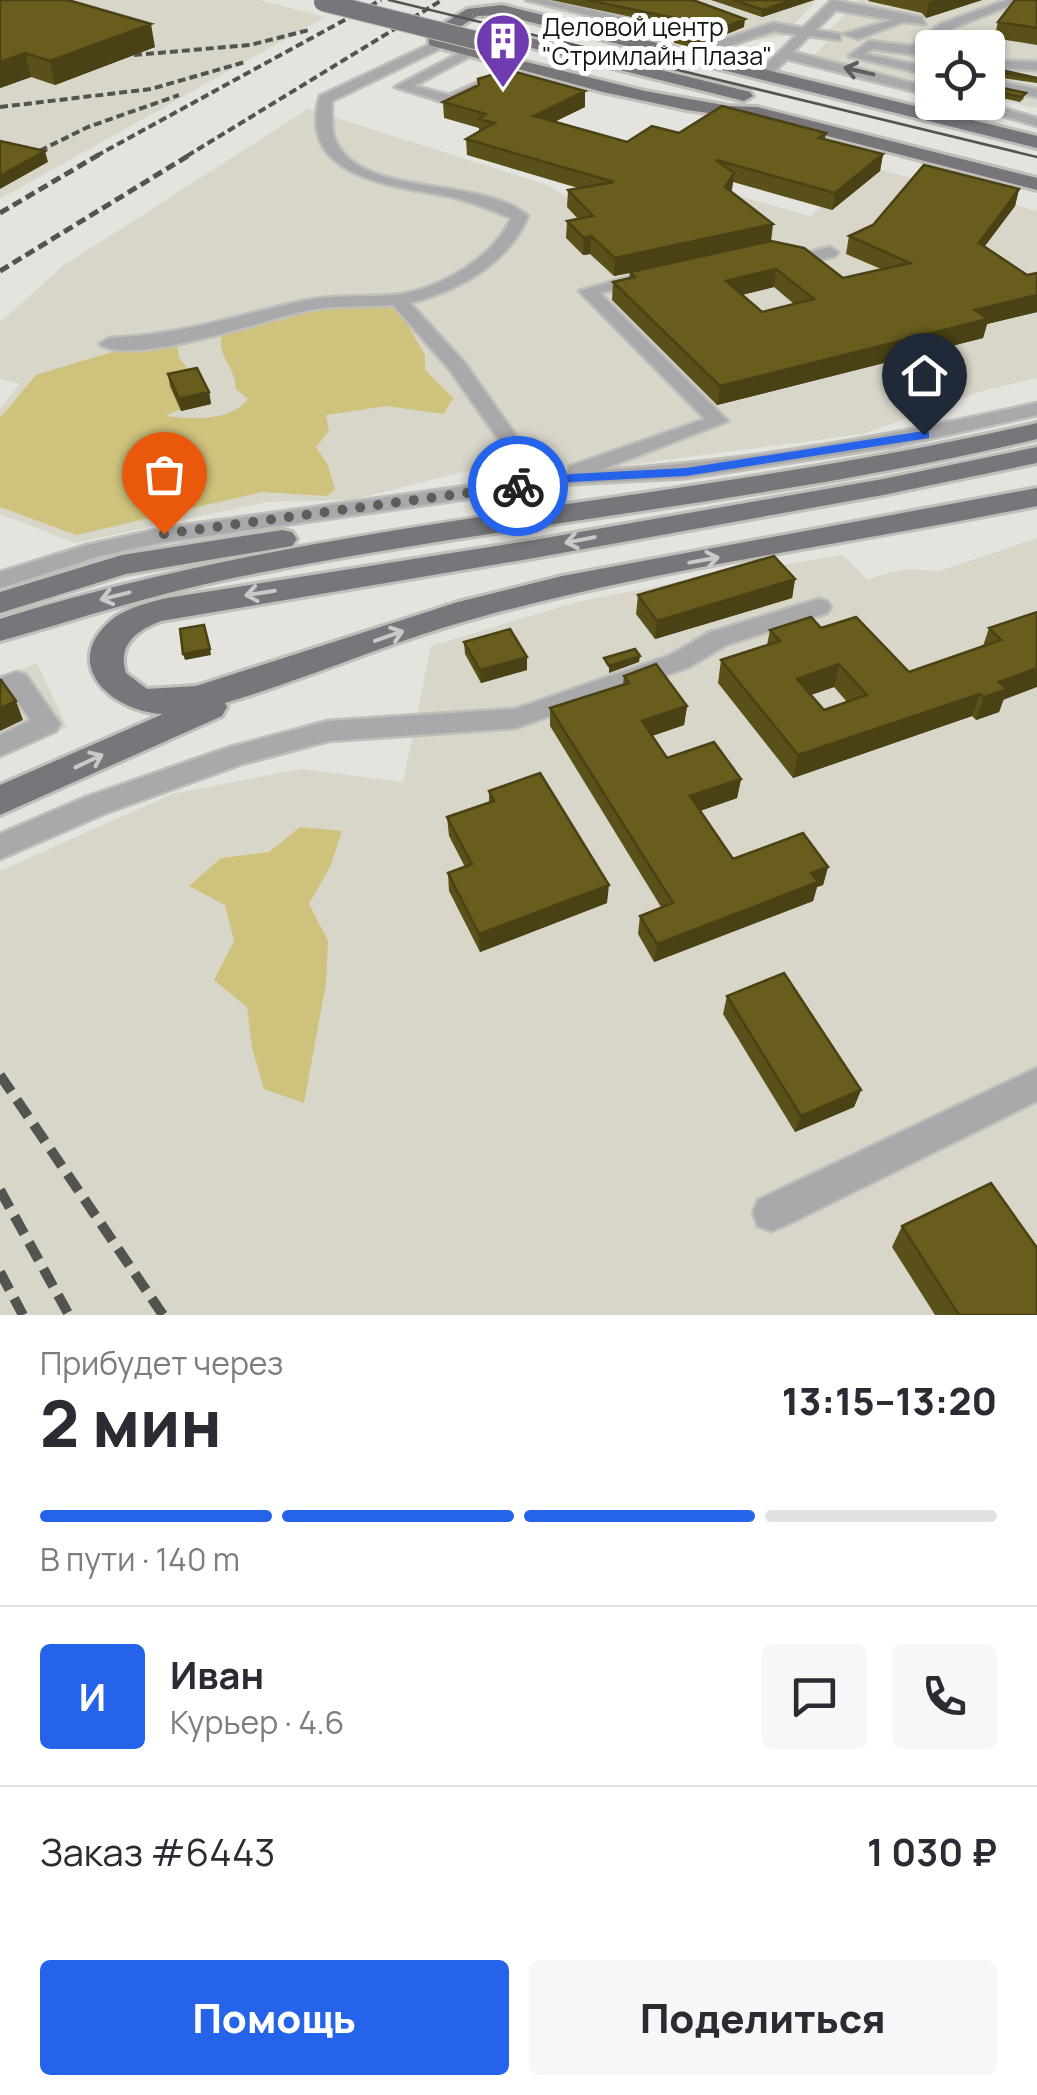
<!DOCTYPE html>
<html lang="ru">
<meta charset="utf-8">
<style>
:root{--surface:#fff;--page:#f7f7f7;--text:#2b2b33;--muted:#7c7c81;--line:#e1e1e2;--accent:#2563eb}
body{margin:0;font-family:Manrope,sans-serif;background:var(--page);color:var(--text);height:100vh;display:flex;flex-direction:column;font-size:38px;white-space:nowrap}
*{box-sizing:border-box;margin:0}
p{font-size:32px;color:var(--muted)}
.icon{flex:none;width:55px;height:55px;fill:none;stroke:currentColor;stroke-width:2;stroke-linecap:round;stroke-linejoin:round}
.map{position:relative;height:1315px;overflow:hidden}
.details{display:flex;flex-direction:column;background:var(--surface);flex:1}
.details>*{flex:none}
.controls{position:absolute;left:915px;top:30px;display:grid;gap:20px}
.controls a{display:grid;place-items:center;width:90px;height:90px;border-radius:10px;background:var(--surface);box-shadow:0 2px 8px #0004;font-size:50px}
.pin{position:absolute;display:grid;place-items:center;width:85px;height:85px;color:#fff;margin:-102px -42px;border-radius:50% 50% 50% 0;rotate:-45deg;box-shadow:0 0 10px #0007}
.pin .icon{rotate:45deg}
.courier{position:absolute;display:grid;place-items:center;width:100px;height:100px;margin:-50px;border:8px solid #2563eb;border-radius:50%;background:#fff;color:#222;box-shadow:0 2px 12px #0007}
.summary em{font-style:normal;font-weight:800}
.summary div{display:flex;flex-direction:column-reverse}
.summary{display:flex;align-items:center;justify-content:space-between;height:170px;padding:0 40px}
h1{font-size:65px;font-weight:800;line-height:75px}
.bar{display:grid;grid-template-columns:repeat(4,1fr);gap:15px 10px;align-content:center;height:120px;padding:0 40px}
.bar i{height:12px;border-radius:8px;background:var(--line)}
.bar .current{background:var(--accent)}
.bar p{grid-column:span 4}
.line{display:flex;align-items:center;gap:25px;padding:0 40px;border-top:2px solid var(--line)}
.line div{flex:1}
.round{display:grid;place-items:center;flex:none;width:105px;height:105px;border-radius:10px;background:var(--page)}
.action{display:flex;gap:20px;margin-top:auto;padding:20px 40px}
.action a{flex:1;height:115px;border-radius:10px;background:var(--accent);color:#fff;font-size:40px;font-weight:800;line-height:115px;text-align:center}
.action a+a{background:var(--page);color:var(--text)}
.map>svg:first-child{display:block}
</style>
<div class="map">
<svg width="1037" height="1315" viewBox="0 0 1037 1315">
<rect width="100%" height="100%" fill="#e4e3dd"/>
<path fill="#d8d6c9" d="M0 0H259L325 17 0 199Z
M540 0H817L783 36 730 44Z
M859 0H1037V108L988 97V48H932V84L813 56 833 35 826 33Z
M308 109 548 185 567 197 597 194 637 167 810 216 870 167 1037 211V378L986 390 863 434 604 468 593 455 566 468 512 474 502 462 352 500 267 502 75 543 0 514V408L20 384 0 379V322L63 266Z
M1037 538V1315H0V871L172 794 301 769 403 782 431 646 577 602 678 582 842 555 867 579 905 569 939 571Z
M37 663 67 727 0 755V678Z"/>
<path fill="#cec27c" d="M327 303 384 304 401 313 425 355V370L453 398 444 414 387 406 326 415 329 431 316 447 328 465 335 490 326 496 262 492 76 535 0 507V418L36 375 122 349 177 343 179 358 192 373 182 408 166 416C191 420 232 421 248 399L236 389C235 365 215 356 223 331L279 321Z
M300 827 342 831 330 867 309 904 328 941 326 983 304 1103 264 1089 252 1048 247 1007 214 980 234 941 225 905 189 886 221 858 269 852Z"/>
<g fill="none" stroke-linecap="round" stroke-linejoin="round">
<g stroke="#bfbeb9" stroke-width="5">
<path id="minor" d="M526 0H547L722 40 773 23 803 28 832 0 921 17 925 24 903 22 858 39 844 34 892 20 836 10 816 30 840 34V40L809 36 793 52 932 88V96L787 59 768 78H758V72L797 35 774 31 723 48Z
M1007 0H1024L948 30 925 48 932 49V57L872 49 865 54 932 68V76L849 56 869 41 912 46 940 24Z
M437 41 441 42V48L332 101C332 117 330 133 339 147 370 197 482 177 528 216 508 264 459 290 410 303L464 362 519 440 514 462 517 479 568 472 570 466 705 419 579 291 647 272 653 273V281L600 293 728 421 601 470C748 462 893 435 1037 403V415L897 446 686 478 571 484 164 542 100 556 0 588V572L87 545 164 528 496 482 492 462 499 440 450 370 393 305C365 307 336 305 309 310 270 318 129 368 100 344L109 338C184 335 233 316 303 301 333 294 364 298 394 295 438 290 493 259 511 218 492 210 473 202 452 197 398 186 295 180 320 96Z
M465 50 476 53 414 86 449 95 481 81 486 82V88L450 104 395 87Z
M988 60 1037 62V70L988 68Z
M988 79 1037 89V97L988 87Z
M957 102H981L1037 118V126Z
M830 247 838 252 836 256 806 263 776 253 784 248 806 253Z
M819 599 827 601 831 607 827 613 726 645 689 667 516 728 328 741 242 764 106 813 0 859V834L86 797 227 748 328 721 515 709 671 655 708 633Z
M17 672 26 675 60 724 56 731 0 756V735L31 720 12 694 0 698V678Z
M1037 1068V1101L784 1226 771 1231 758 1226 753 1213 758 1200Z"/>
</g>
<g stroke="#bfbeb9" stroke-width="6">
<path id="major" d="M502 5 1037 136V148L502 15 477 16 443 38 444 42 645 91 729 106 757 107 1037 178V190L773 122 687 110 603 92 429 45 428 33 467 9Z
M506 32 750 92 753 96 744 101 500 40 498 37Z
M1037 423V439C772 502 500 524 233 578 154 594 78 619 0 641V619C337 514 694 503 1037 423Z
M1037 447V463L883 495 534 558 161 621C137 630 117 645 126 673L147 689 196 686 458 602 562 576 1037 488V506C851 544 660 567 477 618 391 641 310 678 225 703L227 707 222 716 0 815V785L163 714C108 711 58 661 115 617 130 607 150 602 167 598L534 540 883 479Z
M282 530 292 532 297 539 292 546 126 574 0 613V592L122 555Z"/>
</g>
<use href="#minor" fill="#a9a8aa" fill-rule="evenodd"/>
<use href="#major" fill="#78767b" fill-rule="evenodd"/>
<path stroke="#535350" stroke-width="2.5" d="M389 0 1037 157"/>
<path stroke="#535350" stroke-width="4" stroke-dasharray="8 4" stroke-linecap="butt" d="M134 55 250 45 309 30
M0 107 151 89 245 62
M29 156 88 127 179 95
M96 156 381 0
M187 156 442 0"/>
<path stroke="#535350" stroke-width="5" stroke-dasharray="10 5" stroke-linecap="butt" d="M0 171 34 154
M0 213 100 154
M0 271 191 154"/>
<path stroke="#535350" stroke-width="10" stroke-dasharray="20 10" stroke-linecap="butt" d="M0 1075 163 1315
M0 1190 69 1315
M0 1272 23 1315"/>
<g stroke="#bfbeb9" stroke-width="20" stroke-linecap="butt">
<path id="major-bridge" d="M323 2 495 45"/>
</g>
<path stroke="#9a9a95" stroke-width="2.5" stroke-dasharray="1 4" stroke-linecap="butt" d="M472 15 521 27"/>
<use href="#major-bridge" stroke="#78767b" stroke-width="18"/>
</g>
<path fill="#5a5019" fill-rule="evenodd" d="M0 0 155 47 55 85 31 77 0 88Z
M551 0H693L744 27 722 36Z
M711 0H814L762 17Z
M869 0H982L926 18 922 13 868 1Z
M1037 0V45L994 38 998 22Z
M674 38 707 43V48L703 50 674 43Z
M988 68 1037 78V83L988 76Z
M478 79 585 91V107L555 121 627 142 679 133H826L825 139 883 154 880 171 832 210 733 182 731 192 771 241 843 278 881 269 846 254 849 236 1019 189 1015 206 985 246 1027 275 1037 273V312L987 324 983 338 717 405 612 300 613 282 629 278 630 273 614 276 590 254 583 255 566 238 567 221 578 219 567 207 568 190 578 188 467 155 466 139 479 131V128L444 118 443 102 478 85ZM774 287 794 304 762 312 742 295Z
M988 85 1024 98 1020 102 988 95Z
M168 374 209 392 211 404 181 411 170 386Z
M795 579 792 598 655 639 636 614 638 595Z
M1037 612 999 712 976 720 972 716 793 778 718 683 721 660 767 645 770 630 821 628 909 672 983 646 989 628ZM834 687 847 702 824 710 811 695Z
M464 642 527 670 481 683 465 654Z
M624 676 687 706 684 725 652 736 667 758 741 779 737 798 700 811 733 859 828 867 823 885 817 887 813 901 654 962 638 934 640 916 661 907 550 726V708L623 685Z
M489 791 607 903 480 952 449 891 448 873 465 867 449 836 447 817 489 803Z
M727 996 861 1090 854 1107 795 1132 723 1014Z
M902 1226 1037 1315H935L892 1247Z"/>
<path fill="#4a4114" d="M792 0H814L762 17 763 10Z
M936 0H982L926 18 929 2Z
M745 19 744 27 722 36 723 28Z
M151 24 155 47 55 85 50 61Z
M25 53 31 77 0 88V62Z
M585 91V107L534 132V116Z
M45 151 48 162 0 189V176Z
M883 154 880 171 832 210 835 193Z
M734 173 732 190 723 204 725 187Z
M1019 189 1015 206 974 260 979 243Z
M773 224 771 242 614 276 615 258Z
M591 236 590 254 583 255 584 238Z
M776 269 774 287 724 299 726 281Z
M1037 295V312L987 324 983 338 717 405 720 386 975 310Z
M209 392 211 404 181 411 179 399Z
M795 579 792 598 655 639 657 621Z
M210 649 211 655 185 660 183 654Z
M640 656 639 662 609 673V666Z
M527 657V670L481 683 480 670Z
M839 664 834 687 792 701 797 679Z
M1037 668V687L1003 700 999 712 976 720 984 697 999 682Z
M980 694 972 716 793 778 798 755Z
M16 701 23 720 0 731V708Z
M687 706 684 725 640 740 642 721Z
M741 779 737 798 688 815 690 796Z
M828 867 823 885 817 887 813 901 654 962 657 944Z
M609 885 607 903 480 952 479 934Z
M861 1090 854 1107 795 1132 801 1116Z"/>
<path fill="#695d1d" stroke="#4a4114" stroke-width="2.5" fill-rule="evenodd" d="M0 0H68L151 24 50 61 25 53 0 62Z
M587 0H693L745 19 723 28Z
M734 0H792L763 10Z
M1015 0H1037V28L998 22Z
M678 36 707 43 704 45 674 38Z
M988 67 1037 78 988 71Z
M508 70 585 91 534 116 627 142 652 126 679 133 722 106 826 133 819 138 883 154 835 193 716 160 734 173 725 187 773 224 615 258 591 236 584 238 567 221 593 216 568 190 614 182 466 139 494 123 479 119 486 114 443 102 479 85 478 79Z
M988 85 1026 93 1022 97 988 90Z
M0 141 45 151 0 176Z
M924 165 1019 189 979 243 1027 275 1037 273V295L975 310 988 319 720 386 613 282 635 277 630 272 771 241 804 248 843 278 910 263 849 236 873 225ZM776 269 814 299 762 312 726 281Z
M197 368 209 392 179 399 168 374Z
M774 556 795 579 657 621 638 595Z
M1037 612V668L999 682 1007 689 984 697 980 694 798 755 721 660 780 641 770 630 811 617 821 628 856 617 909 672 1001 640 989 628ZM839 664 867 695 824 710 797 679Z
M204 625 210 649 183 654 180 629Z
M510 629 527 657 480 670 464 642Z
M635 649 640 656 609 666 604 658Z
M656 664 687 706 642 721 667 758 714 742 741 779 690 796 733 859 803 833 828 867 811 873 818 882 657 944 640 916 673 903 550 708 629 683 624 676Z
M0 680H1L16 701 0 708Z
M540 773 609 885 479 934 448 873 472 864 447 817 494 801 489 791Z
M784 973 861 1090 801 1116 727 996Z
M991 1183 1037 1248V1315H959L902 1226Z"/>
<defs><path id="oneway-shaft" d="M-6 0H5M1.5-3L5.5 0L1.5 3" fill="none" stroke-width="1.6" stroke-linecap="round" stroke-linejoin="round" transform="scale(2.5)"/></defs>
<use stroke="#5f5e5e" href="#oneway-shaft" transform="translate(859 71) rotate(-167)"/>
<g stroke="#c9c8ca">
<use href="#oneway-shaft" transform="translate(580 540) rotate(169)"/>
<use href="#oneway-shaft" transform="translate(704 560) rotate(-10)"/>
<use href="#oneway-shaft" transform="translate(260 593) rotate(171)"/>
<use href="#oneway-shaft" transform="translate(115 596) rotate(166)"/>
<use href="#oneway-shaft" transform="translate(389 636) rotate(-19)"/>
<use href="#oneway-shaft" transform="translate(89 761) rotate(-25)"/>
</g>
<path fill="#2563eb" d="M924 431 929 432V438L686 476 571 482 518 490 511 486 571 474 686 468Z"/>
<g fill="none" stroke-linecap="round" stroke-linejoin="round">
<path stroke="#5d5d5a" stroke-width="10" stroke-dasharray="0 18" d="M164 534 518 486"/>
</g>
<defs>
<g id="building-pin" transform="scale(2.875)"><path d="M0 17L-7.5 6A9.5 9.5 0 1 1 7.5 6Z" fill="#703ab0" stroke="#fff"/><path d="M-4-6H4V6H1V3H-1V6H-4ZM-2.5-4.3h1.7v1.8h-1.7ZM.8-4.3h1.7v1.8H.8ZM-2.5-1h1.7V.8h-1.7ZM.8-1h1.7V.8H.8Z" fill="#fff"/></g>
</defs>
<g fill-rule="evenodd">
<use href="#building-pin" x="503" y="41"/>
</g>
<g text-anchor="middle" stroke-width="10" stroke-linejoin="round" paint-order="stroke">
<g font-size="25" fill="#151513" stroke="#fff" text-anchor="start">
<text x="542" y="36">Деловой центр<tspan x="542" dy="29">"Стримлайн Плаза"</tspan></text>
</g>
</g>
</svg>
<div class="controls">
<a><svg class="icon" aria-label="locate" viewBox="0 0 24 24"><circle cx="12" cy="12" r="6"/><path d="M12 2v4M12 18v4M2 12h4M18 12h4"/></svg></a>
</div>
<div class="pin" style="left:164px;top:534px;background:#ea580c"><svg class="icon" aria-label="bag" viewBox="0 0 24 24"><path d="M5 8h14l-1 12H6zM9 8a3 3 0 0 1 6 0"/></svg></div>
<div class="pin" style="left:924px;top:435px;background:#1f2937"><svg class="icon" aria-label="home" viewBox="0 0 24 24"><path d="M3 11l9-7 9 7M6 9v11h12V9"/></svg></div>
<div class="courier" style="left:518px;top:486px"><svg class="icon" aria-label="bike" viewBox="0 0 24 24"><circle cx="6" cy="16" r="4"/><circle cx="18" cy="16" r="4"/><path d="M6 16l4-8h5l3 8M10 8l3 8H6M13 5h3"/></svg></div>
</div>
<section class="details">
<div class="summary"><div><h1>2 мин</h1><p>Прибудет через</p></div><em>13:15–13:20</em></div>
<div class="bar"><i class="current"></i><i class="current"></i><i class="current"></i><i></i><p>В пути · 140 m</p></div>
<div class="line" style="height:180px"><b class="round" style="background:var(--accent);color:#fff">И</b><div><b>Иван</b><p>Курьер · 4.6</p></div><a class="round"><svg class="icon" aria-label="chat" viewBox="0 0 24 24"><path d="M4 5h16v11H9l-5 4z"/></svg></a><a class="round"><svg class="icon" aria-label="phone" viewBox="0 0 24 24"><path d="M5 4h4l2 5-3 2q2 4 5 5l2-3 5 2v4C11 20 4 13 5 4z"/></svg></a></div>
<div class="line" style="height:130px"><div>Заказ #6443</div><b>1 030 ₽</b></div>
<div class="action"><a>Помощь</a><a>Поделиться</a></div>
</section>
